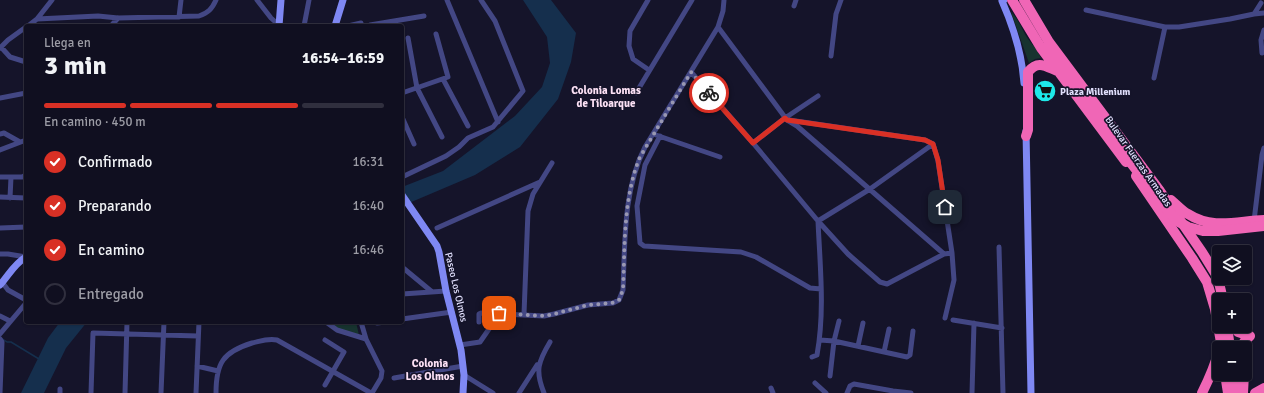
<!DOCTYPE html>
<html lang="es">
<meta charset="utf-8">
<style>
:root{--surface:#100f20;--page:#1e1d2d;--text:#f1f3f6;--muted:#9c9ca5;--line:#302f3e;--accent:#d93025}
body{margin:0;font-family:Signika,sans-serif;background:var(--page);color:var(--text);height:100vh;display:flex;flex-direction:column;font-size:15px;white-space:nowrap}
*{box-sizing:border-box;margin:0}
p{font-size:13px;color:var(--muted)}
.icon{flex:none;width:22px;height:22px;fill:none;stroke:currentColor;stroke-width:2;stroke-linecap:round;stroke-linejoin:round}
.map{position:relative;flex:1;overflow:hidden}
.sheet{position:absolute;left:24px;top:24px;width:380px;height:300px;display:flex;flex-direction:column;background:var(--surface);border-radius:4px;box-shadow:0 1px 3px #0004,0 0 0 1px var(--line)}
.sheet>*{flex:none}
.fabs{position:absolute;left:1212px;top:245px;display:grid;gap:8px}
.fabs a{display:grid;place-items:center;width:40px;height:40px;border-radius:4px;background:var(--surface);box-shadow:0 1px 3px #0004,0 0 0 1px var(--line);font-size:20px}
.pin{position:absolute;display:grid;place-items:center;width:34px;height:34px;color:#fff;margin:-17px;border-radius:8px;box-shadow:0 2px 6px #0006}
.courier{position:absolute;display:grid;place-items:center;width:40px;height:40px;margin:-20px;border:3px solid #d93025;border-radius:50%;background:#fff;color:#222;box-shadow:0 1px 5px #0007}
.overview em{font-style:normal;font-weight:800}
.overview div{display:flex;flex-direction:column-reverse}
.overview{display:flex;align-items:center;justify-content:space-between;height:68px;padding:0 20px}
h1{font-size:26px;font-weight:800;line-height:30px}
.bar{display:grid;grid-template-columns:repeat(4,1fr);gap:6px 4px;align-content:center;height:48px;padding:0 20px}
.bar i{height:5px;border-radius:3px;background:var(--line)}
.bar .active{background:var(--accent)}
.bar p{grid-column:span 4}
ol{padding:0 20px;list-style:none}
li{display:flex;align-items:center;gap:12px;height:44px}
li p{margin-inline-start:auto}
li .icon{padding:4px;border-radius:50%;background:var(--accent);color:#fff;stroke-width:4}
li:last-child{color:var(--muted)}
li i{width:22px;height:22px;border:2px solid var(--line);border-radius:50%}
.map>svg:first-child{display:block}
</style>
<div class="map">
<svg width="1264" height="393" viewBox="0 0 1264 393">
<rect width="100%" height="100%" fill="#15142a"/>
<path fill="#17332f" d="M1011 12C1019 19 1022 31 1028 39 1035 48 1036 47 1041 58L1035 59 1029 63Z
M327 322H356L359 335 339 330Z"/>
<path fill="#152f4d" d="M523 0H551L576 33 571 62 558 99 520 147 475 175 402 206V187L443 171 515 116 542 87 550 63 547 37Z
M60 322H87L66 348 44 393H21L48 338Z"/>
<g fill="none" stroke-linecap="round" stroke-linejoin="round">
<path stroke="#152f4d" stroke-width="1.5" d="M1 338 7 342H11L39 359"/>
<path stroke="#434784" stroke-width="5" d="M257 0 271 18 280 26
M447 0 498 122
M648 0 630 31 629 46 633 59 649 70
M794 6 796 0
M1086 10 1165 27H1179L1230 19 1254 14 1261 3
M1254 14 1264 13
M179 17 181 0
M37 19 98 16 118 18 199 16C208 13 212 9 216 0
M370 25 424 16
M28 26 37 19 52 0
M111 26 118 18
M304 26 309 0
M348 26 361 23
M718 27 787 120 797 126 944 254 952 253
M408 38 417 88 442 137
M1 47 10 57 26 62
M0 48 8 40 26 27
M1262 53 1261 40 1264 30
M831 56 836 14 841 0
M691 72 753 143 818 221 848 254 880 282 887 284 944 254
M1154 78 1165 27
M443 79 468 126
M402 93 448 77 436 34
M636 93 692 0
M0 98 26 93
M402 117 414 144
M789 120 925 140 933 144 938 161 952 253 954 280 945 318
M0 134 4 133 20 142
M653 134 720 157
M660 136 645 165 637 206 640 243 644 246 741 252 756 257 810 288 821 289
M753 143 785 118 818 96
M0 150 26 140
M0 177H22L26 175
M402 177 446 156 459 147 468 138 493 127 523 91 495 21 481 0
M0 197 26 198
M10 198 11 177
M818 221 870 189 933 144
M1254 221 1262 155 1264 148
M0 228 26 227
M437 228 540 182
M999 247 1003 393
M0 254H8L26 257
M402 267 431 291
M2 282 8 290 26 300
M402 294 446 291
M524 314 528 211 533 194 552 163
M0 316 10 321
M402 319 452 312
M953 320 1002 328
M326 322 337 330 366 339
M361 322 366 339 382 371 381 378 372 393
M479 322V314L481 313 544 316 554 314 588 305 613 303 619 300 623 290C625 243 623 190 645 147L718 27 723 11 724 0
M377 323 386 322
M0 334 26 303
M0 339 2 342 0 393
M325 340 344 352 325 385
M820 340 834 341 907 357 910 355 913 331
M460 345 480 342 489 329
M858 346 863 323
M884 352 889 329
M812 357 817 355C825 311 820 266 818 221
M197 366 218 371
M464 375 493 393
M830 376 834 341 839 321
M394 378 463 366
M815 383 826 393
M771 388 773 393
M60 393V389
M91 393 93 333 198 336
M125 393 127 322
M161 393 164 322
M196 393 199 322
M216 393C216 363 223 352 252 343 261 341 268 338 277 340L371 393
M519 393 537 365
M544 393C535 371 538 362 550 342
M847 393 850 386 854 384 893 391 911 393
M972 393 974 323"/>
<path stroke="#7f88f3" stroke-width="7" d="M1004 0 1002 1C1014 28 1022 54 1024 83
M279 26 281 0
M335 26 343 0
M1026 131 1031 393
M402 195 437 246 439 252 446 291 461 350 464 375 463 393
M0 285C9 275 14 264 26 257"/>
<path stroke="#f066b6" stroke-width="10" d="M1012 0 1041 48 1126 162
M1024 0 1049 42 1160 191 1202 252 1218 278 1223 300
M1026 136 1028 130V72C1038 60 1045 66 1057 71
M1136 176 1192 258 1207 282 1215 309 1222 348
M1171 200C1177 205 1182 211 1188 214 1213 230 1237 221 1264 220
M1227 326 1230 348
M1234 326 1238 332 1250 336
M1242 348 1244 342 1250 336
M1225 374 1228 393
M1234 374 1237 393
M1202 393C1209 379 1215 366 1219 350
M1243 393 1244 374
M1255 393 1264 388"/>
<path stroke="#f066b6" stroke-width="10" d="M1123 153 1166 208 1177 221 1188 227 1203 231H1218L1264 226"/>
</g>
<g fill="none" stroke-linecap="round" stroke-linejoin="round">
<path stroke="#9998b2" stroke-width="4" stroke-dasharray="0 7.2" d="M499 313 544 316 554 314 588 305 612 303 619 300 623 290C625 246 623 198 640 157L691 72 709 93"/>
<path stroke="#d93025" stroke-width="5" d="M709 93 753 143 785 118 787 120 925 140 933 144 938 160 945 207"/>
</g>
<defs>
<g id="supermarket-disc" transform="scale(1.15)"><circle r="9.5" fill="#1ee9e9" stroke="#15142a"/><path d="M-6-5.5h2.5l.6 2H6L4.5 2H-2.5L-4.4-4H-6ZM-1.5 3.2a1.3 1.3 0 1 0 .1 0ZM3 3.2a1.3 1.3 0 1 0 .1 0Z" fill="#111"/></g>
</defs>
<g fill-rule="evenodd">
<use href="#supermarket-disc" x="1045" y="91"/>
</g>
<g text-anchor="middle" stroke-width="3.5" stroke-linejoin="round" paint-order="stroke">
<g font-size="10" font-weight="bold" fill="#e0dffc" stroke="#15142a" text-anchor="start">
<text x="1060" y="95">Plaza Millenium</text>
</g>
<g font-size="10" fill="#e0dffc" stroke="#15142a">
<text transform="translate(1139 161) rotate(55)" y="4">Bulevar Fuerzas Armadas</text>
<text transform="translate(457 287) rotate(77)" y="4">Paseo Los Olmos</text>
</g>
<g font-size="11" font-weight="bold" fill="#fce1f5" stroke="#15142a">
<text x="606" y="94">Colonia Lomas<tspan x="606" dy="13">de Tiloarque</tspan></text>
<text x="430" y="367">Colonia<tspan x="430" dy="13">Los Olmos</tspan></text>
</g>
</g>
</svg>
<div class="fabs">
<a><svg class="icon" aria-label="layers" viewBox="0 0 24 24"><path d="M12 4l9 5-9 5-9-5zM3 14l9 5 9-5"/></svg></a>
<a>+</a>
<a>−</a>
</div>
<div class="pin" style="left:499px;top:313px;background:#ea580c"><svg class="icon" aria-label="bag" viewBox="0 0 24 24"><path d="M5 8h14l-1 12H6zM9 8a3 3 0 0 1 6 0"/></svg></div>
<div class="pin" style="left:945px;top:207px;background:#1f2937"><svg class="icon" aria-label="home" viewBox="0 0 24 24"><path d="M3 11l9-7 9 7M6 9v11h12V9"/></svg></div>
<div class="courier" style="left:709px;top:93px"><svg class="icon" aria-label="bike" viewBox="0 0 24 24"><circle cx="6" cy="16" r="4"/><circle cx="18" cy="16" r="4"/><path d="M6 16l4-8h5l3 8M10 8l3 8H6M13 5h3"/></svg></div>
<section class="sheet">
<div class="overview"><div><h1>3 min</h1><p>Llega en</p></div><em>16:54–16:59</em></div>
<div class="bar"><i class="active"></i><i class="active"></i><i class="active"></i><i></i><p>En camino · 450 m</p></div>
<ol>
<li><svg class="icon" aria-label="check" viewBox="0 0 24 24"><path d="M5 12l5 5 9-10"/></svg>Confirmado<p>16:31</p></li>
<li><svg class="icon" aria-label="check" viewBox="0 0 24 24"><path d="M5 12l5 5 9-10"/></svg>Preparando<p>16:40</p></li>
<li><svg class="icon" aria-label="check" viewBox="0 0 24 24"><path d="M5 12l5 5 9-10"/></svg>En camino<p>16:46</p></li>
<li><i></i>Entregado</li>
</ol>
</section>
</div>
